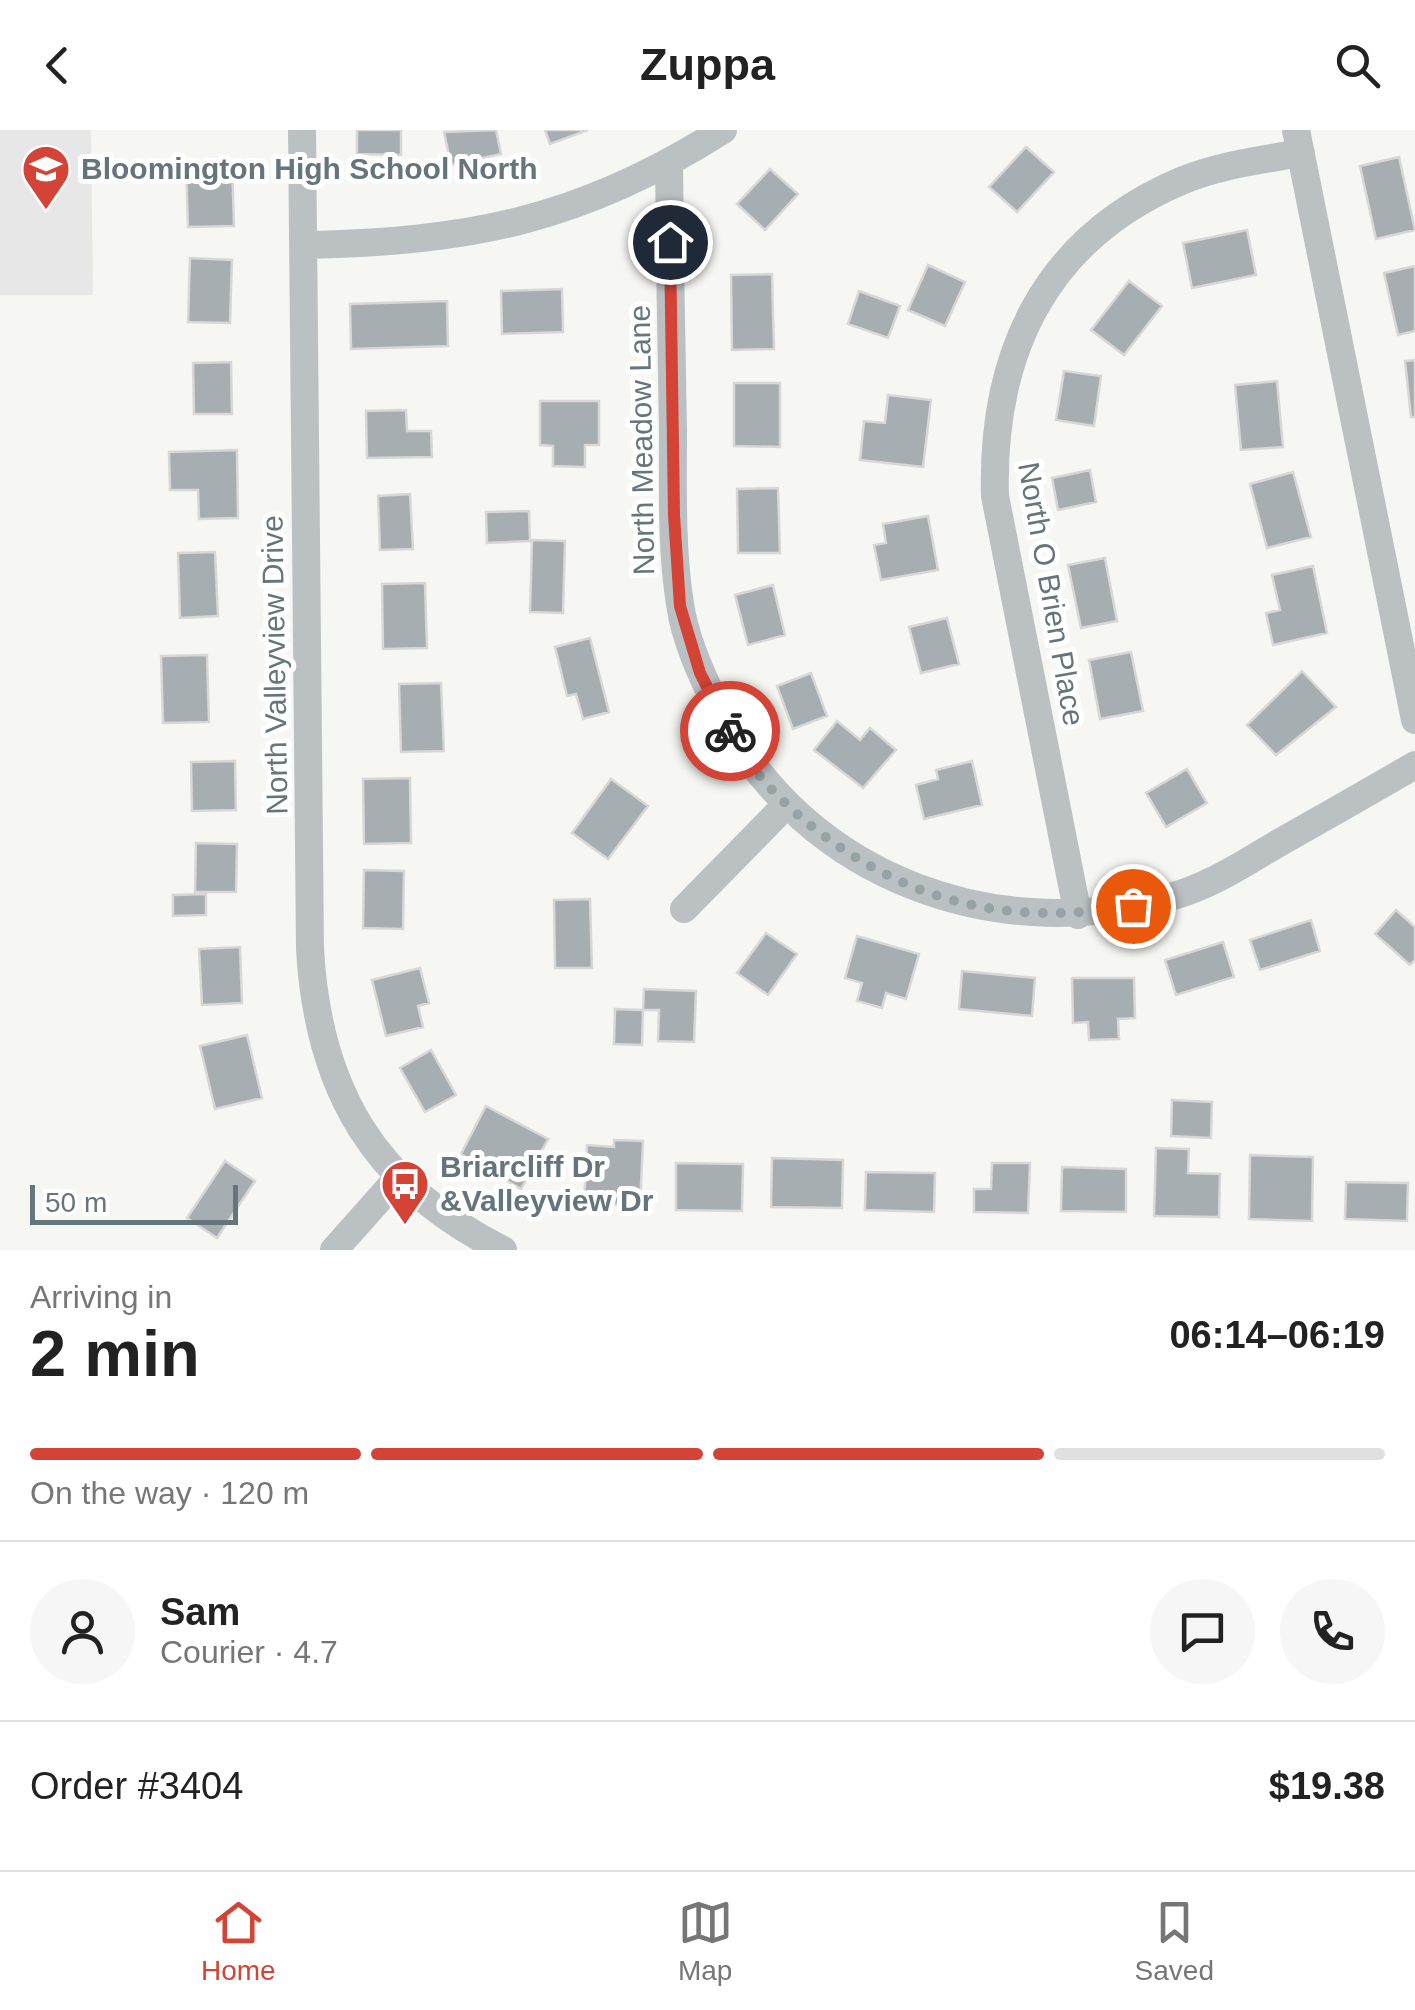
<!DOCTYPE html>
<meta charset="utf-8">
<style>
:root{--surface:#fff;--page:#f6f6f6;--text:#222;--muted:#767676;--line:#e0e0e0;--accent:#d34336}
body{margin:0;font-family:Helvetica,sans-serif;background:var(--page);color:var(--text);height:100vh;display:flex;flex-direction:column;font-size:38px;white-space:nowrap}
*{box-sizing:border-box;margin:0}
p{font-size:32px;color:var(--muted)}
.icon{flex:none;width:55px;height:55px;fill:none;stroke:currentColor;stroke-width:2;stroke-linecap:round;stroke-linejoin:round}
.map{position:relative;height:1120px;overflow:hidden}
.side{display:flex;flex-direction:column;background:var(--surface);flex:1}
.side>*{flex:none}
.scale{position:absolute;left:30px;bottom:25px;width:208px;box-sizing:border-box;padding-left:10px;border:5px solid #64757c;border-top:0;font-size:28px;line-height:35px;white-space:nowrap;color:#64757c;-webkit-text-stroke:8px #fff;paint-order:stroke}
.pin{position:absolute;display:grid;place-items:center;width:85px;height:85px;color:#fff;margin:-42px;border:5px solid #fff;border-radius:50%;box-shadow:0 2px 10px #0007}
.courier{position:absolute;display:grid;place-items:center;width:100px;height:100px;margin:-50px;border:8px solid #d34336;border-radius:50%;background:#fff;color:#222;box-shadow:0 2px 12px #0007}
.headline em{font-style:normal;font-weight:600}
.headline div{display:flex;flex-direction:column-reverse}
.headline{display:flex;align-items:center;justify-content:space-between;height:170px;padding:0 30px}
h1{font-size:65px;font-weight:600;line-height:75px}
.bar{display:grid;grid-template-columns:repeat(4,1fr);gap:15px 10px;align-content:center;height:120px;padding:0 30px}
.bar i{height:12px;border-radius:8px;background:var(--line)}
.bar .active{background:var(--accent)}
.bar p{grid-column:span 4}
.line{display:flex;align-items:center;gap:25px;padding:0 30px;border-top:2px solid var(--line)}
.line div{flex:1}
.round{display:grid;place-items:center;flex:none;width:105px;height:105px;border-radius:52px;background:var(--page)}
header{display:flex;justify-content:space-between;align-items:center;height:130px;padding:0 30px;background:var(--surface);font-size:45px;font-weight:600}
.menu{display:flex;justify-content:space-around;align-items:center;height:140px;border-top:2px solid var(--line);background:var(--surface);font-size:28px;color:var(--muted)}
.menu a{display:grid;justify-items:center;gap:5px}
.menu .active{color:var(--accent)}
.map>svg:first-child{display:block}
</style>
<header><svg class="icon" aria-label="back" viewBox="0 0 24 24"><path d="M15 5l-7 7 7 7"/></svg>Zuppa<svg class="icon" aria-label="search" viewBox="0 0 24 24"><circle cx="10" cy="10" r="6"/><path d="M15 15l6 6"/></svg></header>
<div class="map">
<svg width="1415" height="1120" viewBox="0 0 1415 1120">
<rect width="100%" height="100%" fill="#f6f6f3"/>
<path fill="#e7e7e7" d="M0 0H91L93 165H0Z"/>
<path fill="#a6aeb2" stroke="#d8d7d6" stroke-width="2.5" d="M357 0H401V25L357 24Z
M496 0 501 24 451 35 444 2Z
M545 0H588L550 14Z
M1026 17 1054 42 1017 82 989 57Z
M1399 27 1415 100 1376 109 1360 36Z
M232 33 234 96 188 97 186 34Z
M770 39 798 64 765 100 737 74Z
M1247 100 1256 145 1192 158 1183 113Z
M190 128 232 130 230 193 188 192Z
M928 135 965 152 945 196 908 180Z
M1415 136V201L1398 205 1384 143Z
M772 144 774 219 732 220 731 145Z
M1129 151 1162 176 1124 225 1091 200Z
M562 159 563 202 502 204 501 161Z
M859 161 900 176 888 208 848 194Z
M447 171 448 216 351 219 350 174Z
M1415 230V287H1411L1405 231Z
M231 232 232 284H194L193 233Z
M1064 241 1101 246 1094 296 1056 290Z
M1277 251 1283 317 1241 320 1235 255Z
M734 253H780V317L734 316Z
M888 265 931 270 923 337 860 330 864 291 885 293Z
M540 271H599V315H585V337L553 336V316L540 315Z
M406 280 407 301H431L432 327 367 328 366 281Z
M237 320 238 388 199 389 198 360H170L169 322Z
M1090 340 1096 372 1058 380 1052 348Z
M1293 342 1311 407 1267 418 1250 354Z
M778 358 780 423H738L737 359Z
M410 364 413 419 380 420 378 366Z
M529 381 530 411 487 413 486 382Z
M928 386 938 440 881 450 874 415 886 413 883 394Z
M532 410 565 411 563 483 530 482Z
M215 422 218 486 180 488 178 423Z
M1105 428 1117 491 1081 498 1068 435Z
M1313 436 1327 503 1273 515 1266 483 1280 480 1272 445Z
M425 453 427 518 383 519 382 454Z
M773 455 785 505 748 515 735 465Z
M947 488 959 534 921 543 909 497Z
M590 508 609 582 583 589 576 564 567 566 555 517Z
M1131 522 1143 581 1100 589 1089 530Z
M207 525 209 592 163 593 161 526Z
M1302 541 1336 577 1276 625 1247 595Z
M811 543 827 586 793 599 777 556Z
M441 553 444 621 401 622 399 554Z
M837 591 860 610 870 598 896 620 863 658 814 620Z
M235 631 236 680 192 681 191 632Z
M972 631 982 675 924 689 916 655 938 649 936 640Z
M1187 639 1207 673 1166 697 1146 663Z
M410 648 411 713 364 714 363 649Z
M611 649 648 676 608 729 572 703Z
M196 713 237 714 236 762H195Z
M364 740 404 741 403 799 363 798Z
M206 764V785L173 786V765Z
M590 769 592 838H555L554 770Z
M1396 780 1415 797V830L1410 835 1375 804Z
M1311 790 1320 821 1260 840 1250 810Z
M766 803 797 824 768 865 737 843Z
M857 806 919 824 906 869 886 863 882 878 857 871 862 853 845 848Z
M1223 812 1234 847 1176 865 1165 830Z
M240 817 242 873 202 875 199 819Z
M420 838 429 873 418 876 423 897 386 906 372 850Z
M962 841 1035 848 1032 886 959 879Z
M1072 848H1134L1135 888 1118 889 1119 909 1089 910 1088 892 1073 893Z
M644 859 696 861 694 912 658 911 659 880H643Z
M615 879 643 880 642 915 614 914Z
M247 905 262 968 215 979 200 916Z
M431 920 456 965 425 982 400 938Z
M1172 970 1212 972 1211 1008 1171 1006Z
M486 976 548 1009 521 1059 461 1024Z
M614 1010 643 1011 640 1076 584 1073 587 1015 614 1017Z
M1156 1018 1189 1019 1188 1043 1220 1044 1219 1087 1154 1086Z
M1250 1025 1313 1027 1312 1091 1249 1089Z
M772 1028 843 1030 842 1078 771 1077Z
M225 1031 255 1051 217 1108 187 1088Z
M676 1033 743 1034 742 1081 676 1080Z
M992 1033H1030L1028 1083 974 1082V1059H991Z
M1062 1037 1126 1039V1082L1061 1081Z
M866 1042 935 1043 934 1082 865 1080Z
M1346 1052 1408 1053 1407 1091 1345 1089Z"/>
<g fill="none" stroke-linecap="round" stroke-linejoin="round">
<path stroke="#bbc1c3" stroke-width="28" d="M302 0 310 819C318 961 375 1056 503 1120
M1296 0 1415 590
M669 34C670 123 671 211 673 300 673 357 671 417 680 474 685 510 702 547 719 580 805 750 1004 821 1183 763 1216 752 1247 732 1277 714 1323 688 1369 662 1415 635
M304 115C469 112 582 90 723 0
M684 779 785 676
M1078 785 995 366C991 223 1045 109 1181 51 1219 35 1261 30 1301 23
M334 1120 398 1048"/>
</g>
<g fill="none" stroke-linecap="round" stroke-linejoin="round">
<path stroke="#97a2a6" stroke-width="10" stroke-dasharray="0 18" d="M730 601C750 640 781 672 815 699 913 775 1012 796 1133 776"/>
<path stroke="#d34336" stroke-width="12" d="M670 112 674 385 680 476 700 543 730 601"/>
</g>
<defs>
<g id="school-pin" transform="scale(2.5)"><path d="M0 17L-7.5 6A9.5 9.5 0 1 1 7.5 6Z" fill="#d34336" stroke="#fff"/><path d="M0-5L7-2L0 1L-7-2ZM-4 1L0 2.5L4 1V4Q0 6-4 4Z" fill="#fff"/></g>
<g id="bus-pin" transform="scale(2.5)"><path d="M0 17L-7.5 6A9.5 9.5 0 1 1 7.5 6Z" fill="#d34336" stroke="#fff"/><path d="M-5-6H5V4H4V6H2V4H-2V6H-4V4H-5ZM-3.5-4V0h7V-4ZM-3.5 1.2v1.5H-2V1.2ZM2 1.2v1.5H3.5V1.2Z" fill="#fff"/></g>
</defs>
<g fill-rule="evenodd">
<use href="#school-pin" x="46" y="39"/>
<use href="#bus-pin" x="405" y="1054"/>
</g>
<g text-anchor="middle" stroke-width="10" stroke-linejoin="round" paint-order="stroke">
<g font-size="30" font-weight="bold" fill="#64757c" stroke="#fff" text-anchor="start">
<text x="81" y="49">Bloomington High School North</text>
<text x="440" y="1047">Briarcliff Dr<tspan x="440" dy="34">&amp;Valleyview Dr</tspan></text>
</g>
<g font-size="30" fill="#64757c" stroke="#fff">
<text transform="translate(642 310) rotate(-91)" y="10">North Meadow Lane</text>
<text transform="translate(1051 464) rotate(80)" y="10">North O Brien Place</text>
<text transform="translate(275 535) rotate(-91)" y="10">North Valleyview Drive</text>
</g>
</g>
</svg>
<div class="scale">50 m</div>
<div class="pin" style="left:1133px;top:776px;background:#ea580c"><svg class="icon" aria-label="bag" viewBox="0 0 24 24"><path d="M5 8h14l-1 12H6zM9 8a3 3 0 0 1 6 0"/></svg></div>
<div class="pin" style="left:670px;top:112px;background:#1f2937"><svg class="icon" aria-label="home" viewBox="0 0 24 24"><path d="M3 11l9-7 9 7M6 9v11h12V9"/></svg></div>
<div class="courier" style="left:730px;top:601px"><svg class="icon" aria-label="bike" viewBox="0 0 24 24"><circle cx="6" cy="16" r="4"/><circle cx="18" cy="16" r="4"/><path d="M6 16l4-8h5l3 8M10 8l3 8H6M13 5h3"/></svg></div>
</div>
<section class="side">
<div class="headline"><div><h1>2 min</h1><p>Arriving in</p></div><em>06:14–06:19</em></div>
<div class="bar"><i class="active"></i><i class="active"></i><i class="active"></i><i></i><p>On the way · 120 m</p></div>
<div class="line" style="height:180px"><a class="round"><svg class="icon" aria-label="person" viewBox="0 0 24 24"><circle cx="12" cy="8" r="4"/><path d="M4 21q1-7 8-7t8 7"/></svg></a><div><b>Sam</b><p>Courier · 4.7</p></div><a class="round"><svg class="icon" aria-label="chat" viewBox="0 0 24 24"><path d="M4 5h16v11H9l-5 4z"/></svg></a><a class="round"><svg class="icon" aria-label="phone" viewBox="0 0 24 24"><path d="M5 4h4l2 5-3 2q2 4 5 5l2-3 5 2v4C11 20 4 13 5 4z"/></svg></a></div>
<div class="line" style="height:130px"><div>Order #3404</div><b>$19.38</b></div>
</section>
<nav class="menu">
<a class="active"><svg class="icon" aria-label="home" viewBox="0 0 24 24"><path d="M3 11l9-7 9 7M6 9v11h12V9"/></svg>Home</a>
<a><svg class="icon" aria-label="map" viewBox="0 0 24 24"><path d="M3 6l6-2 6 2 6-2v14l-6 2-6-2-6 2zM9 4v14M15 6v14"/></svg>Map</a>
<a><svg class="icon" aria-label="saved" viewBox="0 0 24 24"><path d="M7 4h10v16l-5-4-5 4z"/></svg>Saved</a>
</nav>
